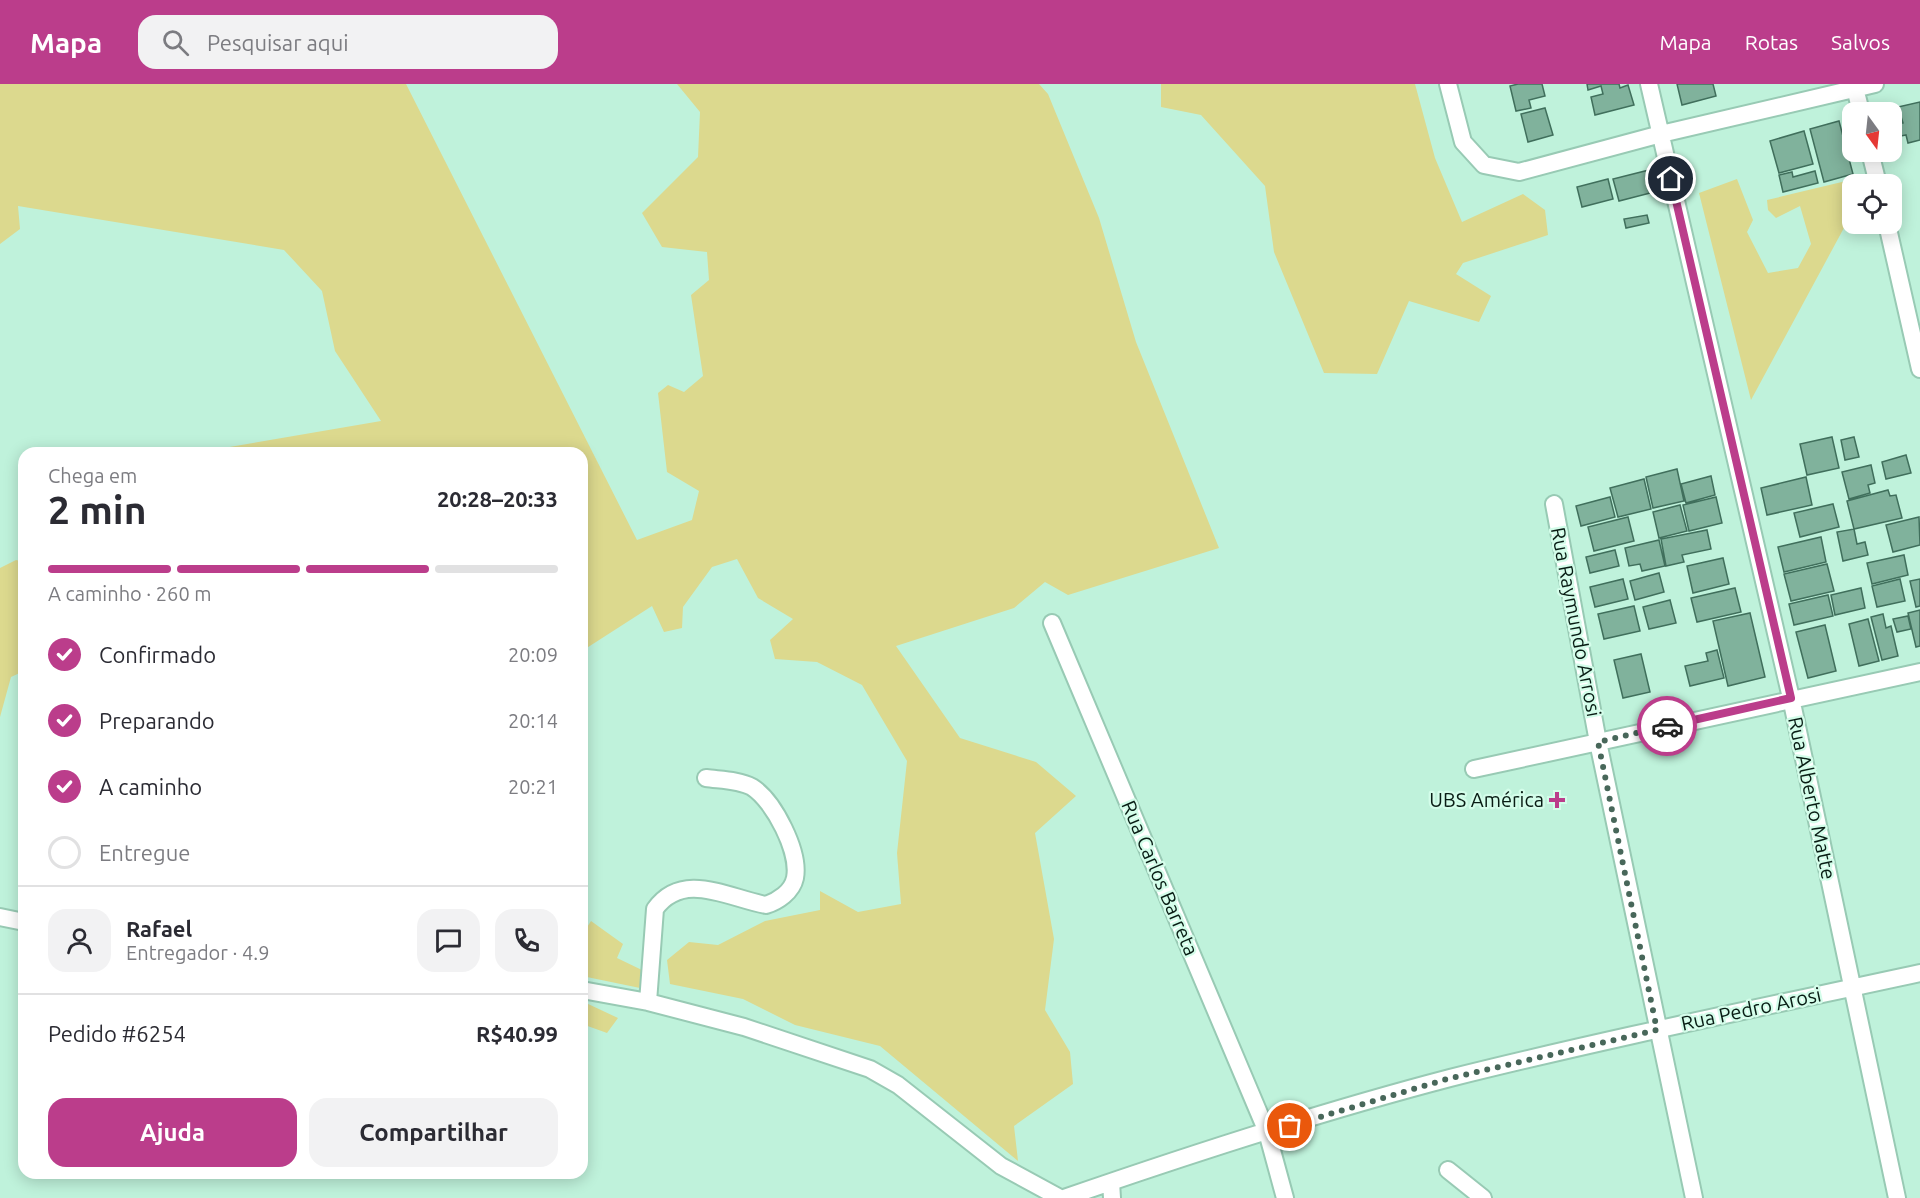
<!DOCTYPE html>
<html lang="pt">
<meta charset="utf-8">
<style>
:root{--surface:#fff;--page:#f2f2f3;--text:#2b2b33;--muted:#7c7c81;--line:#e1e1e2;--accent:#bb3d8b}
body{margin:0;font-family:Ubuntu,sans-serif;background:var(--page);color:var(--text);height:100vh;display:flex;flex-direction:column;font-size:22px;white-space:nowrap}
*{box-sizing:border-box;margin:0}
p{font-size:20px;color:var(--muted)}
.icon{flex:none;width:33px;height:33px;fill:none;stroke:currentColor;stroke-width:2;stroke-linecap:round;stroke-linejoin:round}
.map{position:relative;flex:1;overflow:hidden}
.side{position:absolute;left:18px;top:363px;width:570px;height:732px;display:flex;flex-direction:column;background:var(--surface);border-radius:18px;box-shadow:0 3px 15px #0003}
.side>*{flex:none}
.needle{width:39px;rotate:165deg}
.tools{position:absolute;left:1842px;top:18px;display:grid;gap:12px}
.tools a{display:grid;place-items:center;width:60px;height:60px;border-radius:12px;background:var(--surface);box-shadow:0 3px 15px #0003;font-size:30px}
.pin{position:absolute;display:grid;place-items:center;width:51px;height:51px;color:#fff;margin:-26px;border:3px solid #fff;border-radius:50%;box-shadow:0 2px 6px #0007}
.courier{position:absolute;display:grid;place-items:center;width:60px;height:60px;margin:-30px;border:4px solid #bb3d8b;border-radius:50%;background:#fff;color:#222;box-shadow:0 2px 8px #0007}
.headline em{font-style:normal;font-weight:600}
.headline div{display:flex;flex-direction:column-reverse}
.headline{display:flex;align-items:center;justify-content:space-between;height:102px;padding:0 30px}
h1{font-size:39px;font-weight:600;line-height:45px}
.bar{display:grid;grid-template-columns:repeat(4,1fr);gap:9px 6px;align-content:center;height:72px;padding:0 30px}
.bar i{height:8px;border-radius:4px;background:var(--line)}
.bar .selected{background:var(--accent)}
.bar p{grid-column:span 4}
.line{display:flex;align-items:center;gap:15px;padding:0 30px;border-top:2px solid var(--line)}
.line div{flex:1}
.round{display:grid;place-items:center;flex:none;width:63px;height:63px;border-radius:18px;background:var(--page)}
ol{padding:0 30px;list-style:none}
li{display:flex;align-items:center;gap:18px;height:66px}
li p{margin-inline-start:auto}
li .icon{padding:6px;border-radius:50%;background:var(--accent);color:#fff;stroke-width:4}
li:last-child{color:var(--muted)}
li i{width:33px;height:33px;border:3px solid var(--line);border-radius:50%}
.cta{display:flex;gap:12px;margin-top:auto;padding:12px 30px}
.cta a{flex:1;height:69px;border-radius:18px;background:var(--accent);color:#fff;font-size:24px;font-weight:600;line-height:69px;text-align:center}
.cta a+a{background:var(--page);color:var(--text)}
header{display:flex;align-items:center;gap:36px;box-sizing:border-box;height:84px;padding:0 30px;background:var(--accent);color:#fff}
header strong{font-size:28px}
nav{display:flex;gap:33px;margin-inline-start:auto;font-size:21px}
.search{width:420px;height:54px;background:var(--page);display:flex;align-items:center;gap:15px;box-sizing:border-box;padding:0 21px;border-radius:18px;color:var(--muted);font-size:22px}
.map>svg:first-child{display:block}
</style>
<header>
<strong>Mapa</strong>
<div class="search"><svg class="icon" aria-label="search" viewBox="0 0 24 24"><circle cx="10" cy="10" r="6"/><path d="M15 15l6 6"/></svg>Pesquisar aqui</div>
<nav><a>Mapa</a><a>Rotas</a><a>Salvos</a></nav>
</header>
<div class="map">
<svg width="1920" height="1114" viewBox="0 0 1920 1114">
<rect width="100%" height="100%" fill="#bff2db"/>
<path fill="#dcd98e" d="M0 0H406L637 456 692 436 699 407 667 388 658 309 668 301 684 308 703 292 691 211 709 196 707 168 662 163 642 129 698 73 700 28 677 0H1039L1048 10 1099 134 1136 258 1219 464 1068 511 1045 498 1014 524 896 562 960 654 1036 678 1076 712 1035 749 1054 855 1045 926 1070 968 1073 1000 1014 1042 1018 1077 880 962 795 941 743 915 670 900 667 876 689 858 718 861 765 837 820 826V807L858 828 901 820 897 769 907 677 862 601 817 578 775 575 770 556 793 535 758 514 737 475 712 483 683 523 682 544 664 548 652 522 582 567V369H207L206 367 381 337 335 267 322 207 284 166 18 122 20 145 0 160Z
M1161 0H1415L1435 74 1462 138 1523 110 1545 126 1548 151 1463 179 1456 190 1491 212 1479 238 1409 217 1377 290 1324 289 1274 168 1265 102 1201 31 1161 23Z
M1867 92 1868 100H1852V129L1751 316 1699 109 1737 95 1753 136 1747 148 1768 189 1798 184 1811 160 1800 122 1776 134 1768 126 1767 116Z
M16 476 24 478V587L11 593 0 633V484Z
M591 837 623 860 617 874 644 887 640 904 582 892V851Z
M582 918 586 919 618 934 607 949 582 940Z"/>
<path fill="#80b29c" stroke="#406f5c" stroke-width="1.5" d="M1518 0H1542L1545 12 1529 16 1531 24 1516 27 1510 2Z
M1587 0H1619L1620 4 1628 1 1634 21 1595 31 1591 13 1603 10 1601 2 1588 6Z
M1677 0H1713L1716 12 1682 21Z
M1920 18V56L1908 59 1906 51 1901 52 1897 40 1903 39 1898 23Z
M1545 24 1553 51 1528 58 1521 30Z
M1839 37 1853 90 1824 98 1810 45Z
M1804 47 1813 80 1779 89 1770 57Z
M1653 85 1658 107 1619 117 1613 95Z
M1815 87 1818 99 1783 108 1779 91 1792 88 1793 93Z
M1608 95 1613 115 1582 123 1577 103Z
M1647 131 1649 139 1626 144 1624 135Z
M1832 353 1839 384 1807 391 1800 360Z
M1854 353 1859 373 1845 376 1841 356Z
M1906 371 1911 389 1886 395 1882 378Z
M1871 381 1875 399 1868 401 1870 409 1849 415 1842 388Z
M1677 385 1684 417 1653 424 1646 393Z
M1711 392 1715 411 1686 419 1681 400Z
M1806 393 1812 421 1767 431 1761 404Z
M1644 395 1651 425 1618 433 1610 404Z
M1888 406 1890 412 1896 411 1902 434 1854 445 1847 417Z
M1610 413 1615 433 1581 442 1576 422Z
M1716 413 1722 439 1689 447 1683 421Z
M1833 420 1839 443 1800 453 1794 429Z
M1680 421 1687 447 1659 454 1653 428Z
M1628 433 1634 457 1594 467 1588 443Z
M1919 433 1920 461 1893 468 1886 441Z
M1854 445 1857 460 1865 458 1868 471 1843 477 1837 448Z
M1707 446 1711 465 1682 471 1684 478 1666 482 1661 455Z
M1821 453 1826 478 1784 488 1778 463Z
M1659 456 1665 482 1642 487 1640 480 1629 482 1625 464Z
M1615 466 1619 482 1590 489 1586 473Z
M1904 471 1908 491 1872 500 1867 479Z
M1723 474 1729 500 1693 509 1687 482Z
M1827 480 1834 507 1791 517 1784 490Z
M1659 489 1664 508 1635 516 1630 497Z
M1623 495 1628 515 1595 523 1590 503Z
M1900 495 1905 517 1877 523 1872 502Z
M1920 495V522L1916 523 1910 497Z
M1735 504 1741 528 1697 538 1691 514Z
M1861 504 1865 524 1835 531 1831 511Z
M1828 511 1833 532 1794 541 1789 520Z
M1670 516 1676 539 1649 545 1643 523Z
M1634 522 1640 547 1604 555 1598 530Z
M1920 526V562L1916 563 1908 529Z
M1750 529 1765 593 1728 602 1713 537Z
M1883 530 1886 544 1891 542 1898 572 1882 576 1871 533Z
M1908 532 1911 545 1897 548 1893 535Z
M1868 535 1879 577 1859 582 1849 540Z
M1825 541 1836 587 1808 594 1796 548Z
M1717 566 1724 594 1690 602 1685 582 1708 577 1706 569Z
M1641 570 1650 608 1623 614 1614 576Z"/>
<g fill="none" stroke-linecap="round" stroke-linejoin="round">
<g stroke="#98cab4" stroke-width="20">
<path id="minor" d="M1448 0 1463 58 1484 81 1519 88 1661 50 1875 0
M1649 0 1791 614 1897 1114
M1854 0 1861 28
M1870 68 1878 100
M1887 140 1920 285
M1554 420 1598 658 1694 1114
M1052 539 1267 1048 1285 1114
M1474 685 1920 588
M0 833 24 838
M582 906 648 918 744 943 870 985 898 1001 1001 1082 1060 1114
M648 918 655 825C683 786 728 814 766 821 778 817 792 808 795 794 800 768 774 717 752 703 739 696 720 696 706 694
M1448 1086 1483 1114
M1111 1098 1112 1114
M1064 1114C1191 1070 1320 1028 1450 994 1606 955 1763 923 1920 889"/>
</g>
<use href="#minor" stroke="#fff" stroke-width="16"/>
</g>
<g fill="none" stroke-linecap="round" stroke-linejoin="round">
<path stroke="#48675a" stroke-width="6" stroke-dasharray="0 10.8" d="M1290 1042 1447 995 1657 946 1598 658 1667 642"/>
<path stroke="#bb3d8b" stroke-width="8" d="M1667 642 1791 614 1671 95"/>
</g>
<path fill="#bb3d8b" stroke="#d4fdea" stroke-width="2" d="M1554 707h6v6h6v6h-6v6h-6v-6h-6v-6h6z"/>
<g text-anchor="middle" stroke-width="4.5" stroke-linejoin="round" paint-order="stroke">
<g font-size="20" fill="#081c14" stroke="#d4fdea">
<text transform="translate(1576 538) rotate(79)" y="7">Rua Raymundo Arrosi</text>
<text transform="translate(1812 714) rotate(78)" y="7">Rua Alberto Matte</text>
<text transform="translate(1160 794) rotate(67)" y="7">Rua Carlos Barreta</text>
<text transform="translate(1751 925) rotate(-12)" y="7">Rua Pedro Arosi</text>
</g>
<g font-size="20" fill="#081c14" stroke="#d4fdea" text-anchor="end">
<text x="1544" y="723">UBS América</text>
</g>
</g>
</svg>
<div class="tools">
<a><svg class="needle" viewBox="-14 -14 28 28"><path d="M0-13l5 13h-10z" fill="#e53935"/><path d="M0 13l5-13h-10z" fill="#7c7c81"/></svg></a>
<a><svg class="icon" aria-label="locate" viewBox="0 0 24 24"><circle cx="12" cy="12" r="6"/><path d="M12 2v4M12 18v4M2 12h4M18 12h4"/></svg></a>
</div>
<div class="pin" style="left:1290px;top:1042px;background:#ea580c"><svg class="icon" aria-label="bag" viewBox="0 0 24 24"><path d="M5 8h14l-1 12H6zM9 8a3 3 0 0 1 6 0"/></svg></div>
<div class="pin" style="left:1671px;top:95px;background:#1f2937"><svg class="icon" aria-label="home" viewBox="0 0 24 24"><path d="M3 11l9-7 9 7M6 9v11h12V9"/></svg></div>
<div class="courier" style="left:1667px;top:642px"><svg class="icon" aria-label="car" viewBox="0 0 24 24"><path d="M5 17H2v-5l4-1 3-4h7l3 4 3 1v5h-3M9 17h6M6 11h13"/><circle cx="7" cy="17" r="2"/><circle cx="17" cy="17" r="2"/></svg></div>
<section class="side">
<div class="headline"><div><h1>2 min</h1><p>Chega em</p></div><em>20:28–20:33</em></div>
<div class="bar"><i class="selected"></i><i class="selected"></i><i class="selected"></i><i></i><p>A caminho · 260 m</p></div>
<ol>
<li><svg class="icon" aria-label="check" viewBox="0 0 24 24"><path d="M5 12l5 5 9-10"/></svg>Confirmado<p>20:09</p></li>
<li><svg class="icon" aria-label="check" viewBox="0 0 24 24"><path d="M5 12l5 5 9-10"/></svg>Preparando<p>20:14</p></li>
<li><svg class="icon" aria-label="check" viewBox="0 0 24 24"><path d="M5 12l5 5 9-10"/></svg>A caminho<p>20:21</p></li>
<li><i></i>Entregue</li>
</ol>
<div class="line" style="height:108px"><a class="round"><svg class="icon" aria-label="person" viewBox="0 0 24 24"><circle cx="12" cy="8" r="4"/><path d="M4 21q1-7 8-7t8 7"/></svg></a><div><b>Rafael</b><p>Entregador · 4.9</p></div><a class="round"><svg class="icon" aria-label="chat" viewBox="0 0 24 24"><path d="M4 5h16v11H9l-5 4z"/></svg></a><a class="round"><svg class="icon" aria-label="phone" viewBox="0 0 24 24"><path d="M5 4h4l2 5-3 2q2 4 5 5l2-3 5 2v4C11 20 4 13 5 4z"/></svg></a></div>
<div class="line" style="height:78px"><div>Pedido #6254</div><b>R$40.99</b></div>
<div class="cta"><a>Ajuda</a><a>Compartilhar</a></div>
</section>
</div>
